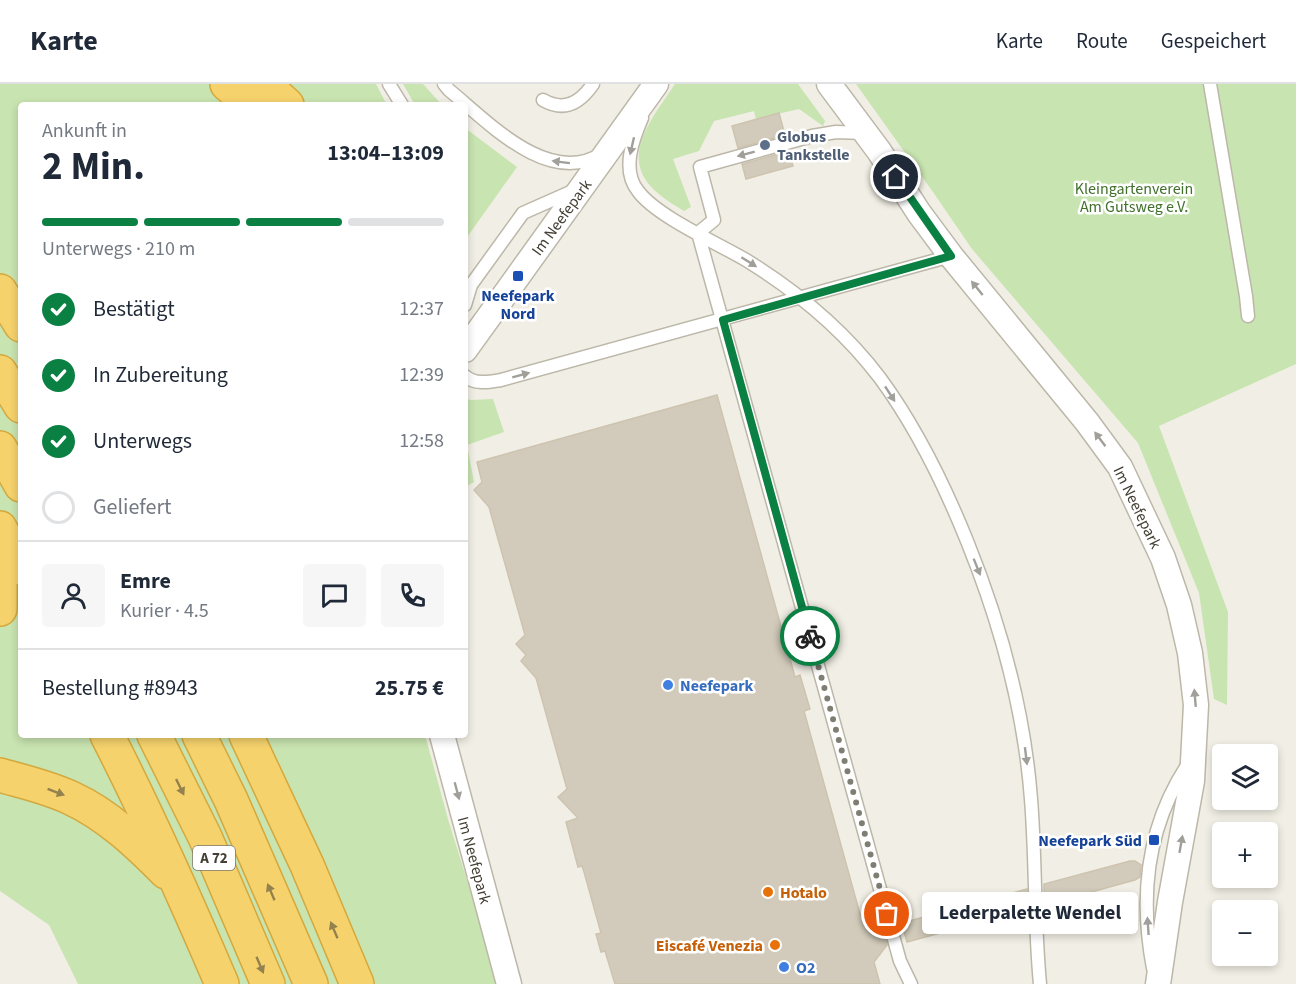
<!DOCTYPE html>
<html lang="de">
<meta charset="utf-8">
<style>
:root{--surface:#fff;--page:#f6f6f7;--text:#1f2937;--muted:#747a83;--line:#e0e1e3;--accent:#0b8043}
body{margin:0;font-family:"Source Sans 3",sans-serif;background:var(--page);color:var(--text);height:100vh;display:flex;flex-direction:column;font-size:22px;white-space:nowrap}
*{box-sizing:border-box;margin:0}
p{font-size:20px;color:var(--muted)}
.icon{flex:none;width:33px;height:33px;fill:none;stroke:currentColor;stroke-width:2;stroke-linecap:round;stroke-linejoin:round}
.map{position:relative;flex:1;overflow:hidden}
.panel{position:absolute;left:18px;top:18px;width:450px;height:636px;display:flex;flex-direction:column;background:var(--surface);border-radius:6px;box-shadow:0 3px 9px #0003}
.panel>*{flex:none}
.tools{position:absolute;left:1212px;top:660px;display:grid;gap:12px}
.tools a{display:grid;place-items:center;width:66px;height:66px;border-radius:6px;background:var(--surface);box-shadow:0 3px 9px #0003;font-size:30px}
.pin{position:absolute;display:grid;place-items:center;width:51px;height:51px;color:#fff;margin:-26px;border:3px solid #fff;border-radius:50%;box-shadow:0 2px 6px #0007}
.courier{position:absolute;display:grid;place-items:center;width:60px;height:60px;margin:-30px;border:4px solid #0b8043;border-radius:50%;background:#fff;color:#222;box-shadow:0 2px 8px #0007}
.bubble{position:absolute;height:42px;border-radius:6px;background:var(--surface);box-shadow:0 3px 9px #0003;font-size:20px;font-weight:700;line-height:42px;text-align:center}
.headline em{font-style:normal;font-weight:700}
.headline div{display:flex;flex-direction:column-reverse}
.headline{display:flex;align-items:center;justify-content:space-between;height:102px;padding:0 24px}
h1{font-size:39px;font-weight:700;line-height:45px}
.bar{display:grid;grid-template-columns:repeat(4,1fr);gap:9px 6px;align-content:center;height:72px;padding:0 24px}
.bar i{height:8px;border-radius:4px;background:var(--line)}
.bar .active{background:var(--accent)}
.bar p{grid-column:span 4}
.line{display:flex;align-items:center;gap:15px;padding:0 24px;border-top:2px solid var(--line)}
.line div{flex:1}
.round{display:grid;place-items:center;flex:none;width:63px;height:63px;border-radius:6px;background:var(--page)}
ol{padding:0 24px;list-style:none}
li{display:flex;align-items:center;gap:18px;height:66px}
li p{margin-inline-start:auto}
li .icon{padding:6px;border-radius:50%;background:var(--accent);color:#fff;stroke-width:4}
li:last-child{color:var(--muted)}
li i{width:33px;height:33px;border:3px solid var(--line);border-radius:50%}
header{display:flex;align-items:center;gap:36px;box-sizing:border-box;height:84px;padding:0 30px;background:var(--surface);border-bottom:2px solid var(--line)}
header strong{font-size:28px}
nav{display:flex;gap:33px;margin-inline-start:auto;font-size:21px}
.map>svg:first-child{display:block}
</style>
<header>
<strong>Karte</strong>
<nav><a>Karte</a><a>Route</a><a>Gespeichert</a></nav>
</header>
<div class="map">
<svg width="1296" height="900" viewBox="0 0 1296 900">
<rect width="100%" height="100%" fill="#f1efe5"/>
<path fill="#c8e4b0" d="M0 0H376L387 21H21V651H425L448 735 499 900H78L49 841 0 807Z
M403 0H423L442 21H415Z
M675 0H798L825 37 823 42 799 25 756 35 754 27 714 37 699 67 673 75 691 123 684 127C676 122 667 117 660 111 615 76 652 35 675 0Z
M856 0H1296V280L1159 342 1228 528 1227 621 1214 615 1199 509 1138 359 972 165 933 108Z
M465 44 517 83 465 156Z
M465 313 470 316 493 315 504 348 467 361 474 398 465 403Z"/>
<path fill="#d2cbbb" stroke="#cdc3af" stroke-width="1.5" d="M779 29 785 51 738 64 732 42Z
M789 67 793 82 746 95 742 80Z
M717 311 795 593 800 591 810 625 804 627 860 830 877 837 882 842 887 861 874 878 880 900H615L605 867 601 868 596 850 601 849 584 788 582 782 578 783 566 738 578 734 558 713 567 705 536 594 521 577 526 571 516 560 525 551 489 423 474 406 482 398 477 378Z
M1130 777H1135L1141 781 1140 793 1135 796 1044 821V800Z
M1027 805V825L1024 826 907 858 902 841 900 844 898 840Z"/>
<g fill="none" stroke-linecap="round" stroke-linejoin="round">
<g stroke="#bcb7a8" stroke-width="15">
<path id="lane" d="M389 0 402 21
M444 0 449 6C487 37 548 103 601 70
M1210 0 1246 212 1248 232
M543 16C564 28 580 19 593 0
M642 34C633 55 621 86 638 107 656 132 717 159 746 176 798 208 843 245 880 294 916 343 944 400 967 457 1001 541 1024 624 1031 715 1036 777 1034 838 1040 900
M698 149 900 877 911 900
M698 149 714 136 700 83 812 52 836 48 864 49
M465 221 471 201 523 129 575 106
M465 292C475 301 489 298 501 296L951 172
M1153 884C1139 811 1147 742 1188 680"/>
</g>
<g stroke="#bcb7a8" stroke-width="27">
<path id="street" d="M829 0 879 67 919 129 951 172 1087 338 1120 383 1163 474 1179 521 1190 569 1196 621 1192 697 1170 818 1158 900
M465 266 656 0
M442 651 509 900"/>
</g>
<g stroke="#d4a83d" stroke-width="36">
<path id="highway" d="M227 0 251 21
M264 0 287 21
M0 207 21 241
M0 288 21 322
M0 364 21 401
M0 444 21 484
M0 492V525
M107 651C149 733 186 816 222 900
M154 651 205 753 268 900
M199 651 231 716 311 900
M246 651 307 781 357 900
M0 691C24 698 48 703 71 714 108 731 138 760 166 788"/>
</g>
<use href="#lane" stroke="#fff" stroke-width="12"/>
<use href="#street" stroke="#fff" stroke-width="24"/>
<use href="#highway" stroke="#f5d26c" stroke-width="33"/>
</g>
<defs><path id="oneway-solid" d="M-6-.8H1V-3.2L6.5 0L1 3.2V.8H-6Z" transform="scale(1.5)"/></defs>
<g fill="#a19f9a">
<use href="#oneway-solid" transform="translate(632 62) rotate(103)"/>
<use href="#oneway-solid" transform="translate(746 70) rotate(165)"/>
<use href="#oneway-solid" transform="translate(561 78) rotate(-173)"/>
<use href="#oneway-solid" transform="translate(749 178) rotate(32)"/>
<use href="#oneway-solid" transform="translate(977 204) rotate(-129)"/>
<use href="#oneway-solid" transform="translate(521 291) rotate(-15)"/>
<use href="#oneway-solid" transform="translate(890 310) rotate(57)"/>
<use href="#oneway-solid" transform="translate(1100 355) rotate(-127)"/>
<use href="#oneway-solid" transform="translate(977 483) rotate(68)"/>
<use href="#oneway-solid" transform="translate(1195 614) rotate(-95)"/>
<use href="#oneway-solid" transform="translate(1026 672) rotate(83)"/>
<use href="#oneway-solid" transform="translate(457 707) rotate(75)"/>
<use href="#oneway-solid" transform="translate(1181 760) rotate(-80)"/>
<use href="#oneway-solid" transform="translate(1148 842) rotate(-94)"/>
</g>
<g fill="#93814e">
<use href="#oneway-solid" transform="translate(180 703) rotate(64)"/>
<use href="#oneway-solid" transform="translate(56 708) rotate(21)"/>
<use href="#oneway-solid" transform="translate(271 808) rotate(-113)"/>
<use href="#oneway-solid" transform="translate(334 846) rotate(-113)"/>
<use href="#oneway-solid" transform="translate(260 881) rotate(67)"/>
</g>
<g fill="none" stroke-linecap="round" stroke-linejoin="round">
<path stroke="#807d73" stroke-width="6" stroke-dasharray="0 10.8" d="M810 552 887 830"/>
<path stroke="#0b8043" stroke-width="8" d="M810 552 723 236 951 172 896 93"/>
</g>
<circle fill="#5c6f8a" stroke="#fff" stroke-width="2" cx="765" cy="61" r="6"/>
<g fill="#1a4fb4" stroke="#fff" stroke-width="2">
<rect x="512" y="186" width="12" height="12" rx="3"/>
<rect x="1148" y="750" width="12" height="12" rx="3"/>
</g>
<g fill="#3f7fe0" stroke="#fff" stroke-width="2">
<circle cx="668" cy="601" r="6"/>
<circle cx="784" cy="883" r="6"/>
</g>
<g fill="#e8710a" stroke="#fff" stroke-width="2">
<circle cx="768" cy="808" r="6"/>
<circle cx="775" cy="861" r="6"/>
</g>
<g text-anchor="middle" stroke-width="5" stroke-linejoin="round" paint-order="stroke">
<rect fill="#fff" stroke="#7b7972" stroke-width="1.5" x="193" y="762" width="42" height="24" rx="4.5"/>
<g font-size="15" font-weight="bold" fill="#433f35">
<text x="214" y="779">A 72</text>
</g>
<g font-size="16" font-weight="bold" fill="#4e5e75" stroke="#fff" text-anchor="start">
<text x="777" y="58">Globus<tspan x="777" dy="18">Tankstelle</tspan></text>
</g>
<g font-size="16" fill="#41712c" stroke="#fff">
<text x="1134" y="110">Kleingartenverein<tspan x="1134" dy="18">Am Gutsweg e.V.</tspan></text>
</g>
<g font-size="16" fill="#433f35" stroke="#fff">
<text transform="translate(561 133) rotate(-54)" y="6">Im Neefepark</text>
<text transform="translate(1138 423) rotate(64)" y="6">Im Neefepark</text>
<text transform="translate(475 776) rotate(75)" y="6">Im Neefepark</text>
</g>
<g font-size="16" font-weight="bold" fill="#164399" stroke="#fff">
<text x="518" y="217">Neefepark<tspan x="518" dy="18">Nord</tspan></text>
<text x="1142" y="762" text-anchor="end">Neefepark Süd</text>
</g>
<g font-size="16" font-weight="bold" fill="#366cbe" stroke="#fff" text-anchor="start">
<text x="680" y="607">Neefepark</text>
<text x="796" y="889">O2</text>
</g>
<g font-size="16" font-weight="bold" fill="#c56008" stroke="#fff" text-anchor="start">
<text x="780" y="814">Hotalo</text>
<text x="763" y="867" text-anchor="end">Eiscafé Venezia</text>
</g>
</g>
</svg>
<div class="tools">
<a><svg class="icon" aria-label="layers" viewBox="0 0 24 24"><path d="M12 4l9 5-9 5-9-5zM3 14l9 5 9-5"/></svg></a>
<a>+</a>
<a>−</a>
</div>
<div class="pin" style="left:887px;top:830px;background:#ea580c"><svg class="icon" aria-label="bag" viewBox="0 0 24 24"><path d="M5 8h14l-1 12H6zM9 8a3 3 0 0 1 6 0"/></svg></div>
<div class="pin" style="left:896px;top:93px;background:#1f2937"><svg class="icon" aria-label="home" viewBox="0 0 24 24"><path d="M3 11l9-7 9 7M6 9v11h12V9"/></svg></div>
<div class="courier" style="left:810px;top:552px"><svg class="icon" aria-label="bike" viewBox="0 0 24 24"><circle cx="6" cy="16" r="4"/><circle cx="18" cy="16" r="4"/><path d="M6 16l4-8h5l3 8M10 8l3 8H6M13 5h3"/></svg></div>
<div class="bubble" style="left:922px;top:808px;width:216px">Lederpalette Wendel</div>
<section class="panel">
<div class="headline"><div><h1>2 Min.</h1><p>Ankunft in</p></div><em>13:04–13:09</em></div>
<div class="bar"><i class="active"></i><i class="active"></i><i class="active"></i><i></i><p>Unterwegs · 210 m</p></div>
<ol>
<li><svg class="icon" aria-label="check" viewBox="0 0 24 24"><path d="M5 12l5 5 9-10"/></svg>Bestätigt<p>12:37</p></li>
<li><svg class="icon" aria-label="check" viewBox="0 0 24 24"><path d="M5 12l5 5 9-10"/></svg>In Zubereitung<p>12:39</p></li>
<li><svg class="icon" aria-label="check" viewBox="0 0 24 24"><path d="M5 12l5 5 9-10"/></svg>Unterwegs<p>12:58</p></li>
<li><i></i>Geliefert</li>
</ol>
<div class="line" style="height:108px"><a class="round"><svg class="icon" aria-label="person" viewBox="0 0 24 24"><circle cx="12" cy="8" r="4"/><path d="M4 21q1-7 8-7t8 7"/></svg></a><div><b>Emre</b><p>Kurier · 4.5</p></div><a class="round"><svg class="icon" aria-label="chat" viewBox="0 0 24 24"><path d="M4 5h16v11H9l-5 4z"/></svg></a><a class="round"><svg class="icon" aria-label="phone" viewBox="0 0 24 24"><path d="M5 4h4l2 5-3 2q2 4 5 5l2-3 5 2v4C11 20 4 13 5 4z"/></svg></a></div>
<div class="line" style="height:78px"><div>Bestellung #8943</div><b>25.75 €</b></div>
</section>
</div>
